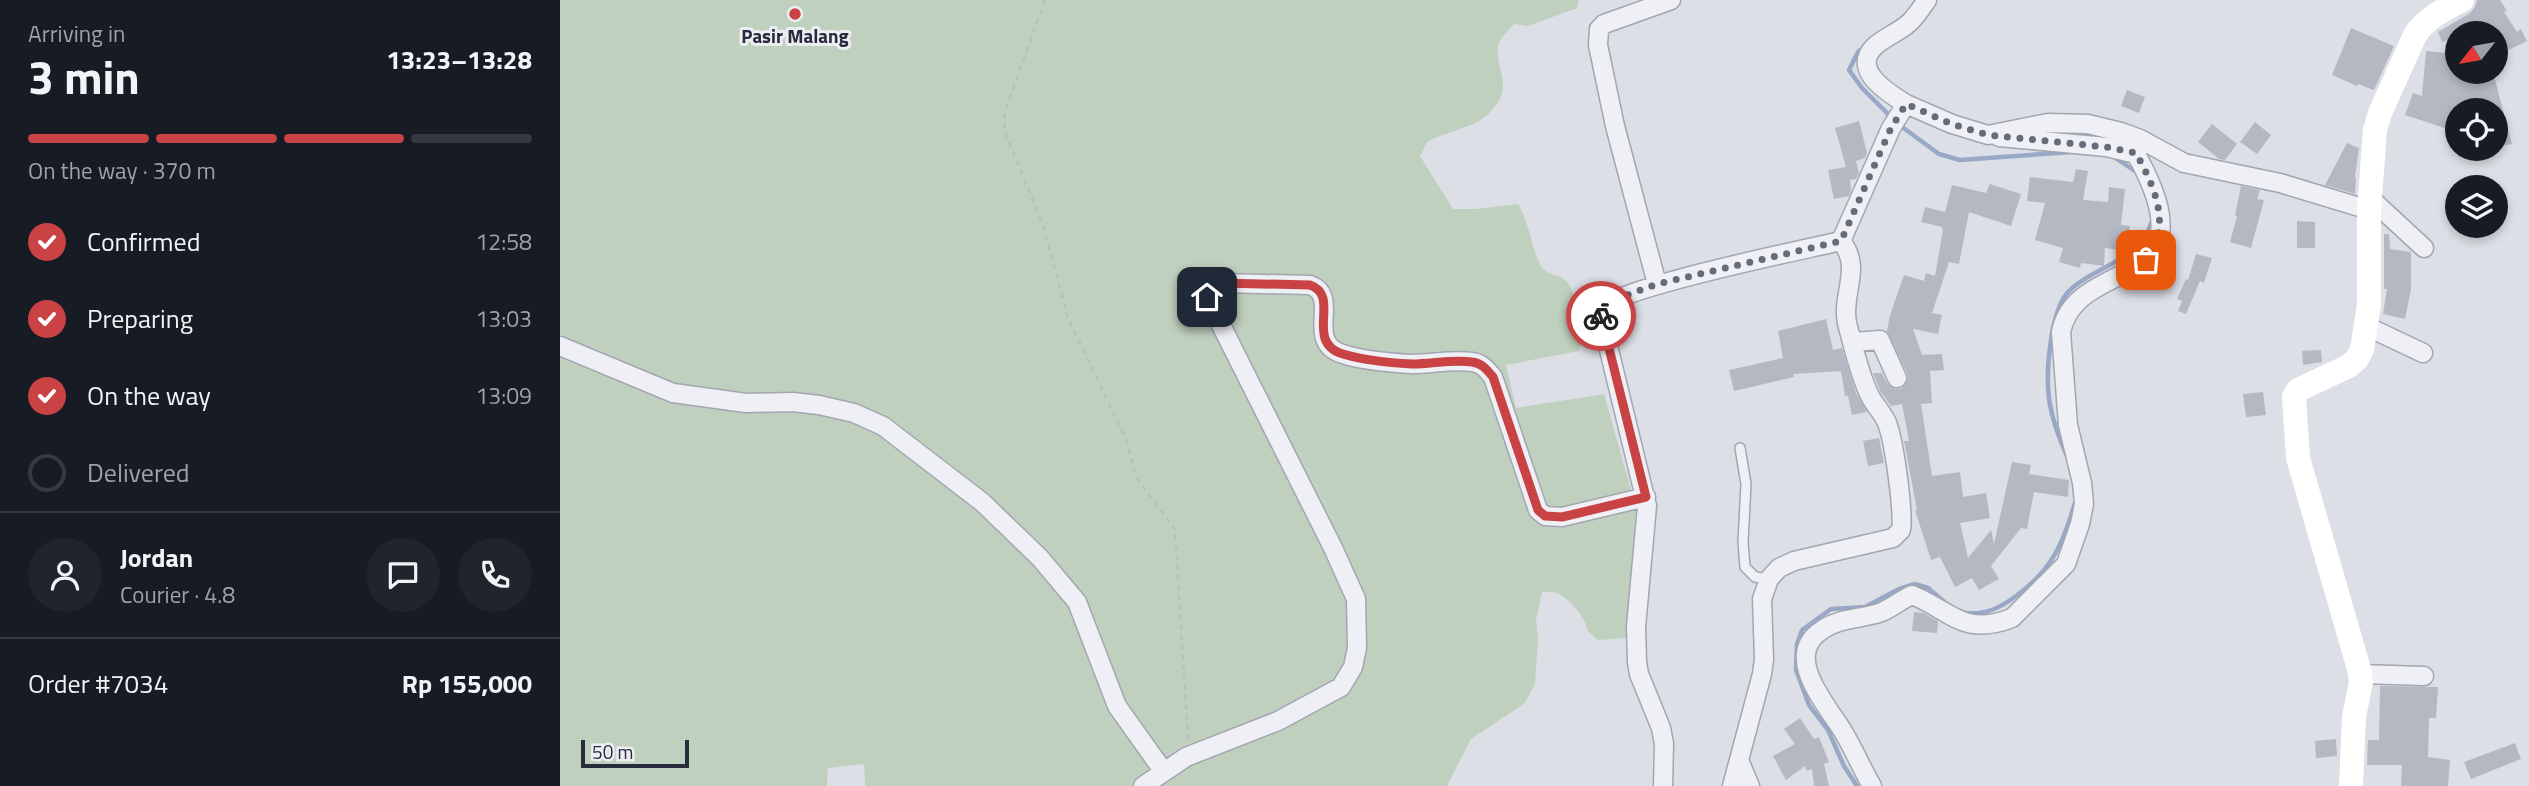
<!DOCTYPE html>
<meta charset="utf-8">
<style>
:root{--surface:#171b24;--page:#20242c;--text:#f1f3f6;--muted:#9ea1a6;--line:#363941;--accent:#ca4344}
body{margin:0;font-family:"Titillium Web",sans-serif;background:var(--page);color:var(--text);height:100vh;display:flex;flex-direction:column;font-size:26px;white-space:nowrap}
*{box-sizing:border-box;margin:0}
p{font-size:23px;color:var(--muted)}
.icon{flex:none;width:38px;height:38px;fill:none;stroke:currentColor;stroke-width:2;stroke-linecap:round;stroke-linejoin:round}
.map{position:relative;flex:1;overflow:hidden}
.side{display:flex;flex-direction:column;background:var(--surface);width:560px}
.side>*{flex:none}
.needle{width:46px;rotate:239deg}
.fabs{position:absolute;left:1885px;top:21px;display:grid;gap:14px}
.fabs a{display:grid;place-items:center;width:63px;height:63px;border-radius:50%;background:var(--surface);box-shadow:0 4px 10px #0003;font-size:35px}
.scale{position:absolute;left:21px;bottom:18px;width:108px;box-sizing:border-box;padding-left:7px;border:4px solid #272b3c;border-top:0;font-size:19px;line-height:24px;white-space:nowrap;color:#272b3c;-webkit-text-stroke:5px #eceef4;paint-order:stroke}
.pin{position:absolute;display:grid;place-items:center;width:60px;height:60px;color:#fff;margin:-30px;border-radius:14px;box-shadow:0 4px 10px #0006}
.courier{position:absolute;display:grid;place-items:center;width:70px;height:70px;margin:-35px;border:5px solid #ca4344;border-radius:50%;background:#fff;color:#222;box-shadow:0 2px 9px #0007}
.head em{font-style:normal;font-weight:700}
.head div{display:flex;flex-direction:column-reverse}
.head{display:flex;align-items:center;justify-content:space-between;height:119px;padding:0 28px}
h1{font-size:46px;font-weight:700;line-height:52px}
.bar{display:grid;grid-template-columns:repeat(4,1fr);gap:10px 7px;align-content:center;height:84px;padding:0 28px}
.bar i{height:9px;border-radius:5px;background:var(--line)}
.bar .on{background:var(--accent)}
.bar p{grid-column:span 4}
.line{display:flex;align-items:center;gap:18px;padding:0 28px;border-top:2px solid var(--line)}
.line div{flex:1}
.round{display:grid;place-items:center;flex:none;width:74px;height:74px;border-radius:37px;background:var(--page)}
ol{padding:0 28px;list-style:none}
li{display:flex;align-items:center;gap:21px;height:77px}
li p{margin-inline-start:auto}
li .icon{padding:7px;border-radius:50%;background:var(--accent);color:#fff;stroke-width:4}
li:last-child{color:var(--muted)}
li i{width:38px;height:38px;border:4px solid var(--line);border-radius:50%}
main{display:flex;flex:1;min-height:0}
.map>svg:first-child{display:block}
</style>
<main>
<section class="side">
<div class="head"><div><h1>3 min</h1><p>Arriving in</p></div><em>13:23–13:28</em></div>
<div class="bar"><i class="on"></i><i class="on"></i><i class="on"></i><i></i><p>On the way · 370 m</p></div>
<ol>
<li><svg class="icon" aria-label="check" viewBox="0 0 24 24"><path d="M5 12l5 5 9-10"/></svg>Confirmed<p>12:58</p></li>
<li><svg class="icon" aria-label="check" viewBox="0 0 24 24"><path d="M5 12l5 5 9-10"/></svg>Preparing<p>13:03</p></li>
<li><svg class="icon" aria-label="check" viewBox="0 0 24 24"><path d="M5 12l5 5 9-10"/></svg>On the way<p>13:09</p></li>
<li><i></i>Delivered</li>
</ol>
<div class="line" style="height:126px"><a class="round"><svg class="icon" aria-label="person" viewBox="0 0 24 24"><circle cx="12" cy="8" r="4"/><path d="M4 21q1-7 8-7t8 7"/></svg></a><div><b>Jordan</b><p>Courier · 4.8</p></div><a class="round"><svg class="icon" aria-label="chat" viewBox="0 0 24 24"><path d="M4 5h16v11H9l-5 4z"/></svg></a><a class="round"><svg class="icon" aria-label="phone" viewBox="0 0 24 24"><path d="M5 4h4l2 5-3 2q2 4 5 5l2-3 5 2v4C11 20 4 13 5 4z"/></svg></a></div>
<div class="line" style="height:91px"><div>Order #7034</div><b>Rp 155,000</b></div>
</section>
<div class="map">
<svg width="1969" height="786" viewBox="0 0 1969 786">
<rect width="100%" height="100%" fill="#dddfe6"/>
<path fill="#c0d0be" d="M0 0H1019L1017 8 968 26 954 24C950 29 943 35 940 41 929 65 961 86 926 116 910 129 885 132 867 142L860 156 893 209H916L958 204C969 222 970 241 978 260 985 278 998 272 1007 282 1018 295 1023 336 1019 351L946 365 956 408 1044 394 1076 508 1067 638 1037 640 1028 631C1026 619 1011 600 999 594 994 591 988 592 982 592L976 620 978 640 975 684 965 703 911 739 887 786H305L304 764 268 768 267 786H0Z"/>
<g fill="none" stroke-linecap="round" stroke-linejoin="round">
<path stroke="#98a8c6" stroke-width="4.5" d="M1307 45 1298 52 1289 70 1302 88 1332 118
M1338 124 1379 154 1400 160 1511 152
M1554 157 1578 173
M1507 456C1500 440 1493 422 1490 405 1485 378 1489 310 1510 290 1534 266 1581 261 1591 223
M1405 613C1426 615 1440 608 1456 596 1493 569 1504 542 1516 499
M1297 786 1284 766 1268 730 1249 705 1236 670 1237 644 1242 630 1271 609 1305 607 1339 589 1355 584 1368 588 1388 605"/>
</g>
<path fill="#b4b8c3" d="M1917 0H1940L1947 11 1944 12 1957 32 1961 29 1967 41 1936 56V33H1925L1922 26 1904 33H1897V36L1882 42 1878 32 1910 13 1915 7Z
M1791 28 1834 46 1814 90 1798 84 1797 86 1772 75Z
M1866 51 1897 54V72H1933L1952 144 1936 147V110H1897V132L1845 115 1853 93 1862 96Z
M1567 90 1585 97 1579 113 1561 106Z
M1299 121 1307 153 1305 158 1296 161 1299 173 1296 179 1290 180 1291 190 1289 196 1274 199 1268 170 1286 167 1275 128Z
M1695 122 1711 135 1697 154 1680 142Z
M1652 124 1677 144 1665 160 1659 159 1638 142Z
M1787 143 1799 148 1795 177 1796 178 1795 194 1765 185Z
M1516 169 1528 171 1523 200 1548 202 1549 187 1565 189 1561 225 1570 226 1566 251 1545 248 1544 266 1521 263 1520 268 1499 262 1503 248 1475 240 1485 203 1467 201 1470 177 1513 182Z
M1430 184 1461 194 1451 226 1409 212 1399 264 1389 262 1372 313 1382 315 1378 334 1353 329 1362 355 1382 354 1384 370 1370 371 1372 403 1361 404 1372 476 1400 472 1403 497 1426 493 1430 518 1400 523 1408 558 1431 530 1434 544 1452 462 1471 465 1469 474 1509 480 1508 497 1474 492 1467 529 1461 528 1431 566 1439 579 1419 590 1412 578 1395 587 1380 557 1371 560 1355 510H1357L1344 441H1349L1342 404 1331 406 1320 391 1313 373H1322L1327 383 1335 389 1342 388 1348 380 1347 373 1327 331 1330 315 1344 275 1364 281 1366 273 1375 276 1383 230 1382 227 1361 222 1365 207 1385 212 1392 185 1426 193Z
M1681 186 1700 190 1697 199 1704 200 1691 248 1670 242 1677 216 1675 215Z
M1737 221 1755 222V248H1737Z
M1824 234H1829L1830 249 1851 252V289L1845 319 1823 314 1827 289H1824Z
M1636 254 1652 258 1644 283 1640 281 1626 314 1618 311 1622 301 1617 299 1626 279 1628 280Z
M1266 319 1273 350 1282 348 1296 393 1307 412 1292 415 1288 396H1285L1281 371 1233 374 1234 377 1174 391 1169 370 1223 358 1218 331Z
M1761 350 1762 362 1743 365 1742 351Z
M1703 392 1706 415 1686 417 1683 394Z
M1319 438 1324 463 1308 466 1303 441Z
M1354 612 1363 613 1378 621 1377 633 1352 631Z
M1820 686 1878 687 1876 718H1869L1868 757 1890 760 1888 786H1841L1842 765H1807L1808 740H1819Z
M1240 718 1254 739 1259 737 1269 762 1264 764 1269 786H1254L1252 769 1247 771 1245 766 1226 780 1213 756 1235 744 1224 729Z
M1776 739 1777 756 1756 758 1755 741Z
M1955 743 1961 759 1911 779 1904 762Z"/>
<g fill="none" stroke-linecap="round" stroke-linejoin="round">
<g stroke="#a3a5b0" stroke-width="12">
<path id="lane" d="M1180 448 1186 484 1183 542 1185 567 1195 577 1209 579"/>
</g>
<g stroke="#a3a5b0" stroke-width="21">
<path id="street" d="M1346 104C1328 93 1291 70 1314 47 1324 37 1340 32 1350 22 1357 15 1362 7 1367 0
M1810 198 1864 248
M1097 284 1055 126 1038 45 1039 29 1044 24 1111 0
M1806 326 1863 353
M1293 342 1320 340 1337 378
M0 346 113 393 186 403 233 402 259 405 294 413 323 426 422 502 480 558 517 602 557 706 604 772 583 786
M1800 674 1864 676
M1179 760 1190 786
M604 772 626 757 718 721 781 687 793 667 797 648 796 599 774 550 647 297 649 287 660 283 750 285C782 296 743 342 783 354 801 360 833 363 852 364 872 364 893 359 912 362 922 363 927 370 933 377L978 510 985 516 1002 517 1086 497
M1103 786 1104 744 1101 728 1079 674 1077 662 1076 627 1087 506 1041 317V310C1056 287 1244 250 1281 241
M1172 786 1202 674 1204 659 1202 599 1209 579 1219 568 1234 561 1333 538 1341 530C1344 513 1334 440 1327 423 1323 413 1315 406 1310 396 1301 379 1292 343 1287 323 1281 293 1303 268 1281 241L1331 128 1346 104 1392 124 1428 135 1488 123 1528 124 1561 132 1580 139 1624 163 1720 183 1809 210
M1312 786C1302 769 1294 750 1284 733 1269 707 1221 657 1262 630 1279 618 1300 619 1319 613 1331 609 1340 600 1352 595 1392 611 1403 637 1452 618L1506 564 1520 524 1524 504 1522 483 1508 425 1501 332C1517 253 1656 298 1576 154L1546 147 1439 137"/>
</g>
<path stroke="#bbbdc5" stroke-width="2.5" stroke-dasharray="5 5" stroke-linecap="butt" d="M485 0 445 111 444 122 447 137 483 225 508 318 566 439 576 477 615 529 628 740"/>
<use href="#lane" stroke="#eff0f5" stroke-width="9"/>
<use href="#street" stroke="#eff0f5" stroke-width="18"/>
<path stroke="#fff" stroke-width="24" d="M1791 786 1794 717 1801 682 1799 669 1738 458 1734 397 1738 390 1789 366 1797 359 1802 349 1809 305V210L1815 130 1820 113 1855 35C1867 17 1884 10 1902 0"/>
</g>
<g fill="none" stroke-linecap="round" stroke-linejoin="round">
<path stroke="#676a78" stroke-width="7" stroke-dasharray="0 12.6" d="M1041 316 1044 305 1051 301 1097 284 1281 241 1331 128 1346 104 1392 124 1428 135 1546 147 1576 153C1594 186 1613 226 1586 260"/>
<path stroke="#ca4344" stroke-width="9" d="M647 297 649 287 660 283 750 285C782 296 743 342 783 354 803 360 831 363 852 364 872 364 893 359 912 362 922 363 927 370 933 377L978 510 985 516 1002 517 1086 497 1041 316"/>
</g>
<circle fill="#ca4344" stroke="#eceef4" stroke-width="2.5" cx="235" cy="14" r="7"/>
<g text-anchor="middle" stroke-width="6" stroke-linejoin="round" paint-order="stroke">
<g font-size="19" font-weight="bold" fill="#272b3c" stroke="#eceef4">
<text x="235" y="43">Pasir Malang</text>
</g>
</g>
</svg>
<div class="fabs">
<a><svg class="needle" viewBox="-14 -14 28 28"><path d="M0-13l5 13h-10z" fill="#e53935"/><path d="M0 13l5-13h-10z" fill="#9ea1a6"/></svg></a>
<a><svg class="icon" aria-label="locate" viewBox="0 0 24 24"><circle cx="12" cy="12" r="6"/><path d="M12 2v4M12 18v4M2 12h4M18 12h4"/></svg></a>
<a><svg class="icon" aria-label="layers" viewBox="0 0 24 24"><path d="M12 4l9 5-9 5-9-5zM3 14l9 5 9-5"/></svg></a>
</div>
<div class="scale">50 m</div>
<div class="pin" style="left:1586px;top:260px;background:#ea580c"><svg class="icon" aria-label="bag" viewBox="0 0 24 24"><path d="M5 8h14l-1 12H6zM9 8a3 3 0 0 1 6 0"/></svg></div>
<div class="pin" style="left:647px;top:297px;background:#1f2937"><svg class="icon" aria-label="home" viewBox="0 0 24 24"><path d="M3 11l9-7 9 7M6 9v11h12V9"/></svg></div>
<div class="courier" style="left:1041px;top:316px"><svg class="icon" aria-label="bike" viewBox="0 0 24 24"><circle cx="6" cy="16" r="4"/><circle cx="18" cy="16" r="4"/><path d="M6 16l4-8h5l3 8M10 8l3 8H6M13 5h3"/></svg></div>
</div>
</main>
